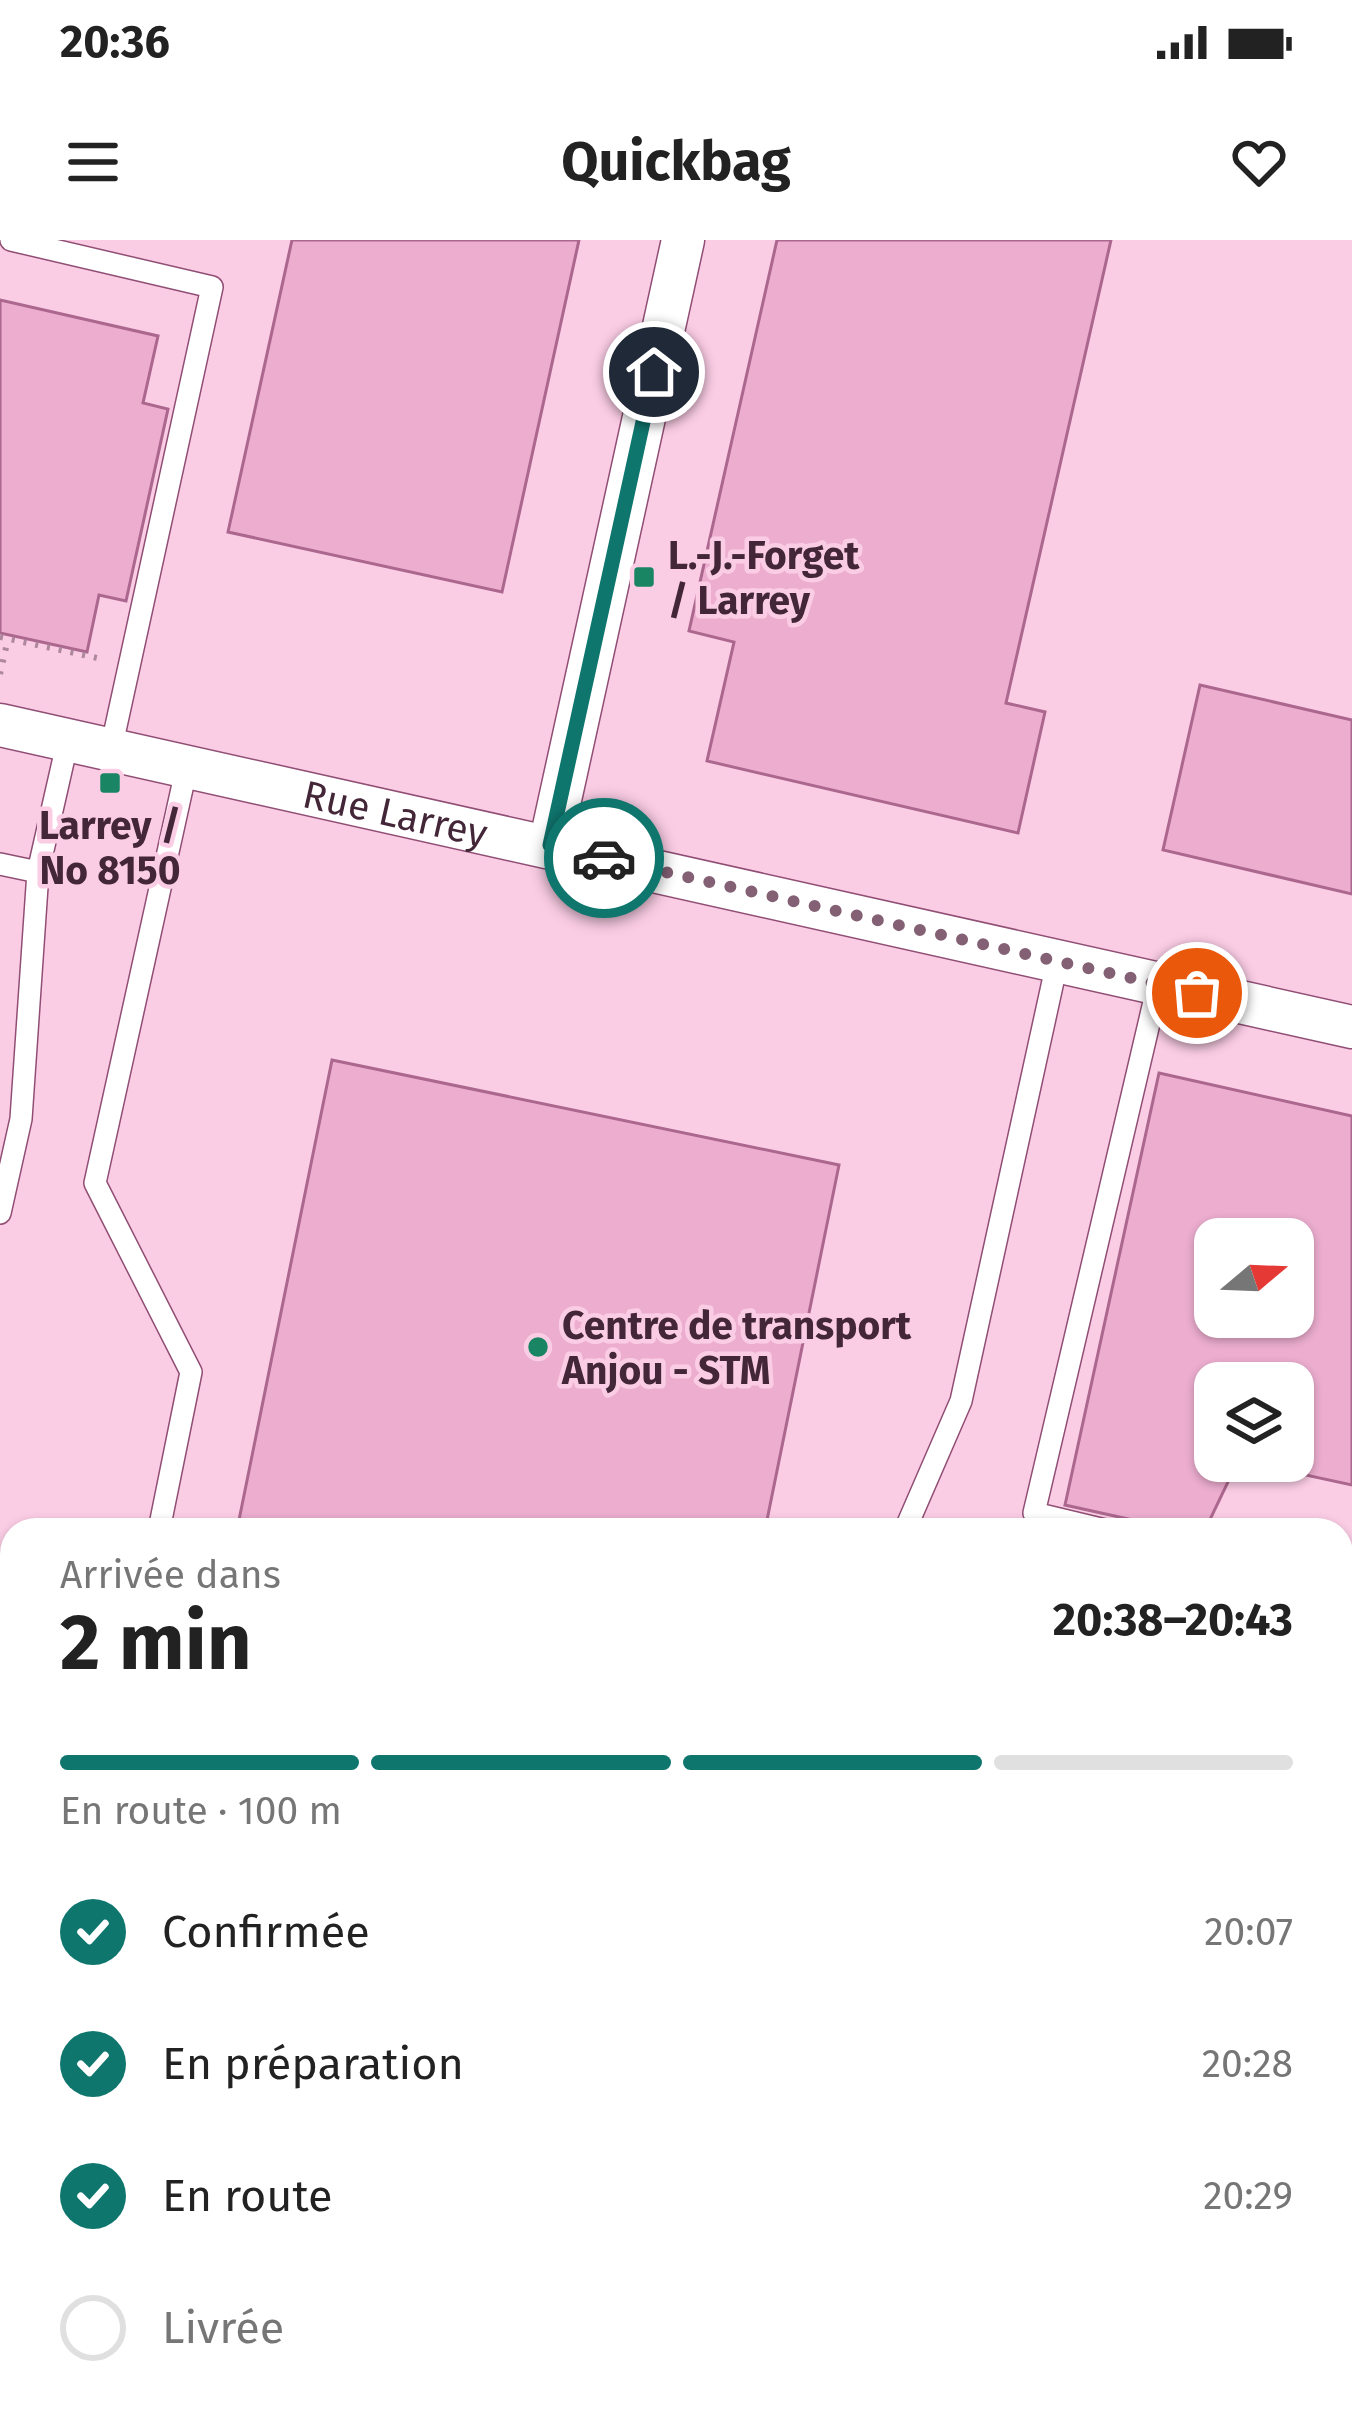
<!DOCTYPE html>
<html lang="fr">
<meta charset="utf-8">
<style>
:root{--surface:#fff;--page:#f2f2f2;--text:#222;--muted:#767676;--line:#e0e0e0;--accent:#0f766e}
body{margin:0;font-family:"Fira Sans",sans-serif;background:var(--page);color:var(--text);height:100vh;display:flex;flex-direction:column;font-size:45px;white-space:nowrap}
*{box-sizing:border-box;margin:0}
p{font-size:39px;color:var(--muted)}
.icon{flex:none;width:66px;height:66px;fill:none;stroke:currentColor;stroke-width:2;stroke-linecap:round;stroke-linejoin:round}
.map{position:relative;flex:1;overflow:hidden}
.details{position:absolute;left:0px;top:1278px;width:1353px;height:903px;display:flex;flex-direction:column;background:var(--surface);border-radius:36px 36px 0 0;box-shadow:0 3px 9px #0004}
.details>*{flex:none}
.needle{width:78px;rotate:71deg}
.tools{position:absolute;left:1194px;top:978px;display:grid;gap:24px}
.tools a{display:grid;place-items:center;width:120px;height:120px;border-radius:24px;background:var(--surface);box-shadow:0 3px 9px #0004;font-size:60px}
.pin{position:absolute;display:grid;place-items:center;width:102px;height:102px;color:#fff;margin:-51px;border:6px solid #fff;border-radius:50%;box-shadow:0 3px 12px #0007}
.courier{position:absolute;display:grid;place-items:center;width:120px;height:120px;margin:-60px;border:9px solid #0f766e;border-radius:50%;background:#fff;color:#222;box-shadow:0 3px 15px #0007}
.overview em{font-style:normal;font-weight:700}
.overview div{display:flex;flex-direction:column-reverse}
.overview{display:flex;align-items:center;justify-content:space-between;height:204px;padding:0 60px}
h1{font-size:78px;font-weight:700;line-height:90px}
.bar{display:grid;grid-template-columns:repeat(4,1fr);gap:18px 12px;align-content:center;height:144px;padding:0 60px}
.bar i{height:15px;border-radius:9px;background:var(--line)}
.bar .selected{background:var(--accent)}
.bar p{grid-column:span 4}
ol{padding:0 60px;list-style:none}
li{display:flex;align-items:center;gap:36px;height:132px}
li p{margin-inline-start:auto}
li .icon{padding:12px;border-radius:50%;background:var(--accent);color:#fff;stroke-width:4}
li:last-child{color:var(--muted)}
li i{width:66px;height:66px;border:6px solid var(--line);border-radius:50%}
.status{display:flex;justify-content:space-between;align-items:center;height:84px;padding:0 60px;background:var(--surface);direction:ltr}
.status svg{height:33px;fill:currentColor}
header{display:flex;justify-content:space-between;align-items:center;height:156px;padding:0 60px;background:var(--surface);font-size:54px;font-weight:700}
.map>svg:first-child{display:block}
</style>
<div class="status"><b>20:36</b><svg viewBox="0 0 49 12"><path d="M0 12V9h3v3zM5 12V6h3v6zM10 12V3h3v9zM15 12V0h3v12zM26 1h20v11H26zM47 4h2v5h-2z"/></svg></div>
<header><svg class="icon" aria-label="menu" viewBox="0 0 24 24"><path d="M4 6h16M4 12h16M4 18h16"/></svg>Quickbag<svg class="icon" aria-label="heart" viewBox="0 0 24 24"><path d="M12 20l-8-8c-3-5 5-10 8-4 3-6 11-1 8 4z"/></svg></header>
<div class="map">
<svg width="1352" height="2179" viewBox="0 0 1352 2179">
<rect width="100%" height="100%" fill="#fbcde5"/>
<path fill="#ecadcf" stroke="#ac678e" stroke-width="3" fill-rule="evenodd" d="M292 0H579L502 352 228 292Z
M777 0H1111L1006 463 1045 472 1018 593 707 521 734 402 689 391Z
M0 60 158 96 143 163 168 169 126 361 99 355 87 412 0 393Z
M1200 445 1352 480V654L1163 610Z
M332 820 839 925 765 1290H237Z
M1159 833 1352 876V1245L1241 1221H1293V1143H1215V1221H1238L1205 1290H1178L1065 1265ZM1215 999H1293V1077H1215Z
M190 2169H587L585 2179H239Z
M866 2169H1117L1115 2179H864Z"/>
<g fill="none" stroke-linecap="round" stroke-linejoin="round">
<g stroke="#904e74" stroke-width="24">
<path id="service" d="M11 0 212 47 111 509
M0 624 38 632
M0 973 21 879 38 632 68 500
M159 1290 191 1132 95 943 187 526
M905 1290 961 1161 1057 723
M1105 1290 1034 1273 1158 745
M1341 1347 1352 1350
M1341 1439 1352 1442
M0 2064 12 2006
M0 2169 48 2179
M685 2179 687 2169"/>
</g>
<g stroke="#904e74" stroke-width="45">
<g id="minor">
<path id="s1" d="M0 485 1352 787"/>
<path d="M550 605 683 0"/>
<path d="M1341 1699 1352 1650"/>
<path d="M1233 2179 1235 2169"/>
</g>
</g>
<path stroke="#ad879c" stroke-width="6" stroke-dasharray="3 9" stroke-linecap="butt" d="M0 397 102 419
M0 434 8 399"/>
<use href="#service" stroke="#fff" stroke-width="21"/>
<use href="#minor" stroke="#fff" stroke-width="42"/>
</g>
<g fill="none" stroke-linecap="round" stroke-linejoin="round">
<path stroke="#836074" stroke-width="12" stroke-dasharray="0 21.6" d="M604 618 1197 753"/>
<path stroke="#0f766e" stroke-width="15" d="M604 618 550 605 654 132"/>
</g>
<g fill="#198562" stroke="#fbcde5" stroke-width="4.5">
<rect x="632" y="325" width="24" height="24" rx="6"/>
<rect x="98" y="531" width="24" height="24" rx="6"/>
<circle cx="538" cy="1107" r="12"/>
</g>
<g text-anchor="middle" stroke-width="9" stroke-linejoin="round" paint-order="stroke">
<g font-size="39" font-weight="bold" fill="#432637" stroke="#fbcde5" text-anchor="start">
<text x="668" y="329">L.-J.-Forget<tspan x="668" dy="45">/ Larrey</tspan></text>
<text x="110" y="599" text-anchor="middle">Larrey /<tspan x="110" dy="45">No 8150</tspan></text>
<text x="562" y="1099">Centre de transport<tspan x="562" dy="45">Anjou - STM</tspan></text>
</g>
<g font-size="39" fill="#432637" stroke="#fbcde5">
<text dy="14" stroke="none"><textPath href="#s1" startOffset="405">Rue Larrey</textPath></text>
</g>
</g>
</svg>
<div class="tools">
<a><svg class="needle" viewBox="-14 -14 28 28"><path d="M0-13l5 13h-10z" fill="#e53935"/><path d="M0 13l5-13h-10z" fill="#767676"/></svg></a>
<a><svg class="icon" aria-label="layers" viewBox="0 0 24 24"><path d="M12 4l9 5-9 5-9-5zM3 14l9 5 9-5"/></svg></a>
</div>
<div class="pin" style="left:1197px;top:753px;background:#ea580c"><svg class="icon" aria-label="bag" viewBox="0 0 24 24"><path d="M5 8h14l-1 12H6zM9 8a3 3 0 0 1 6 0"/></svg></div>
<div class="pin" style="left:654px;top:132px;background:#1f2937"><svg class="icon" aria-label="home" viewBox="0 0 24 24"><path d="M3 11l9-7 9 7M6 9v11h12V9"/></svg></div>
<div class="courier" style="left:604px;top:618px"><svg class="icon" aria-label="car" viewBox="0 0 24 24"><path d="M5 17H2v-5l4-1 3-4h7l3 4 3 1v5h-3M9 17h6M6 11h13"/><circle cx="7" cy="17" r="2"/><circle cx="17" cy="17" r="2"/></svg></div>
<section class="details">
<div class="overview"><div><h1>2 min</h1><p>Arrivée dans</p></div><em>20:38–20:43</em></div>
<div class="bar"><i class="selected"></i><i class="selected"></i><i class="selected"></i><i></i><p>En route · 100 m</p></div>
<ol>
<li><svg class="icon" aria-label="check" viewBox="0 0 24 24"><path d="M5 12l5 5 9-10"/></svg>Confirmée<p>20:07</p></li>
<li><svg class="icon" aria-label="check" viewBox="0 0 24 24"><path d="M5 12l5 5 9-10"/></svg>En préparation<p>20:28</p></li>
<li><svg class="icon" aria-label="check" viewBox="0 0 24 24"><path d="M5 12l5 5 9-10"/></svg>En route<p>20:29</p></li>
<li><i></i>Livrée</li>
</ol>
</section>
</div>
